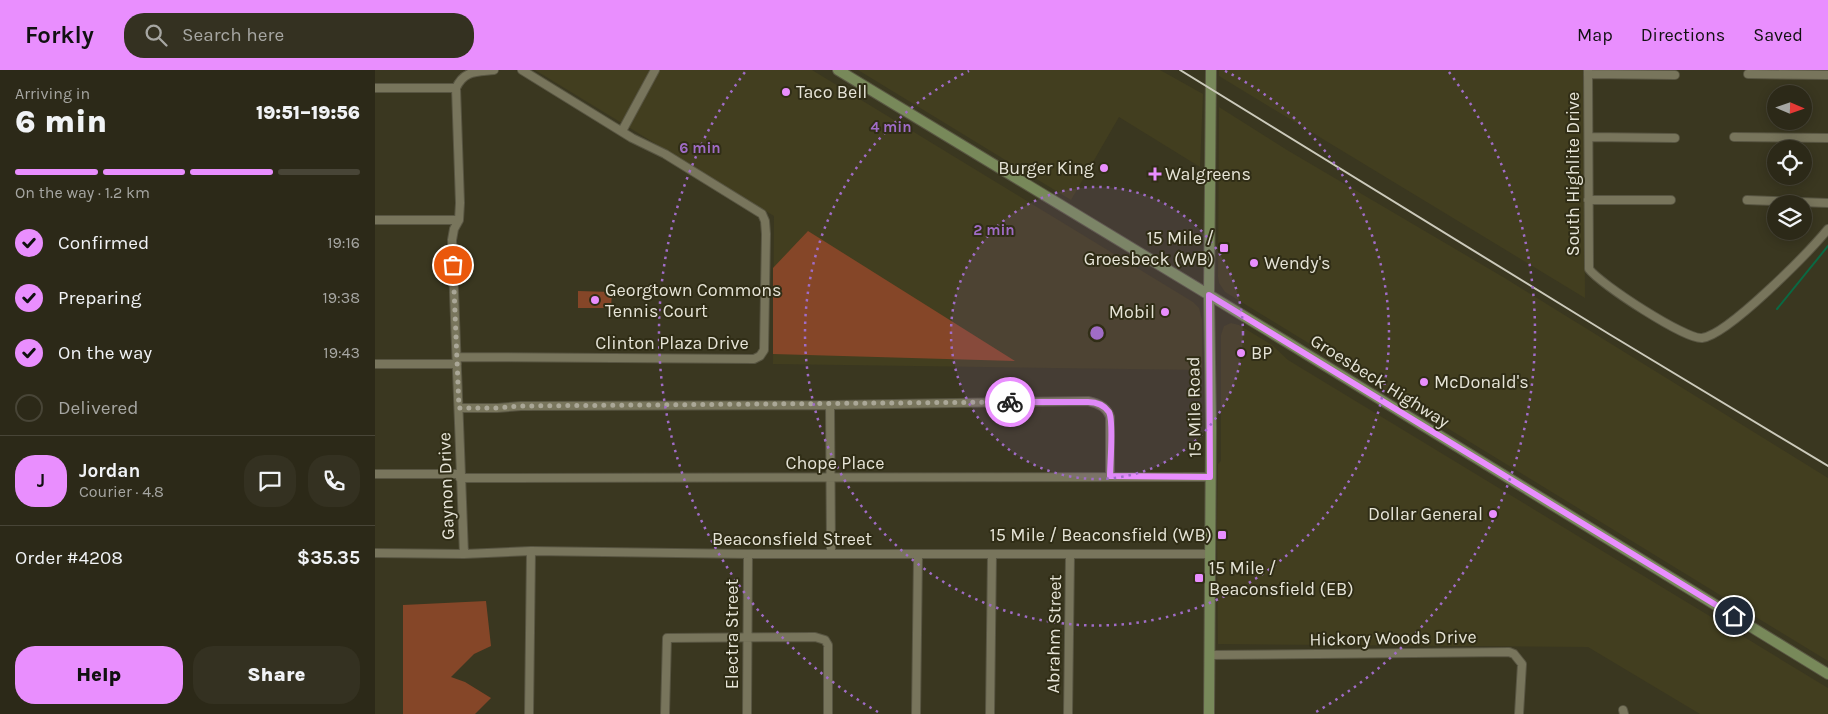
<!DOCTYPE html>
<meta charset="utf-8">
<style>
:root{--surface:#2c2918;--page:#343121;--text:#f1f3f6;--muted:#a6a6a2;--line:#484537;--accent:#e98efe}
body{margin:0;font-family:Karla,sans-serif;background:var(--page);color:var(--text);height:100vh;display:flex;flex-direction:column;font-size:19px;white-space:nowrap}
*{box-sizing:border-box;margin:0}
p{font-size:16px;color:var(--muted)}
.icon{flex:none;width:28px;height:28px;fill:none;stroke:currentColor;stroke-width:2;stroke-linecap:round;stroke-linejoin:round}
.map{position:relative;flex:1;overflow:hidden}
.side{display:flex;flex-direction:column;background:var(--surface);width:375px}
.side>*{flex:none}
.needle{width:32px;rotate:92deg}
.buttons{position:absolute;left:1392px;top:15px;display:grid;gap:10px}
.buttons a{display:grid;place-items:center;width:45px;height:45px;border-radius:50%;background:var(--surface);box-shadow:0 2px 12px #0003,0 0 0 1px var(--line);font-size:25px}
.pin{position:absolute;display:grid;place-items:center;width:42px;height:42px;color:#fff;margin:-21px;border:2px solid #fff;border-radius:50%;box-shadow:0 1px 5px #0007}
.courier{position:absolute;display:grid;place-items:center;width:50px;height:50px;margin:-25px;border:4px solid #e98efe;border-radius:50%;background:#fff;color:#222;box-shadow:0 1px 6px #0007}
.summary em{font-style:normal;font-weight:800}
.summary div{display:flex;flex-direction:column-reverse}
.summary{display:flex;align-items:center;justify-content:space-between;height:85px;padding:0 15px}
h1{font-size:32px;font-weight:800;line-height:38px}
.bar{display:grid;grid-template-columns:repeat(4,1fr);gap:8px 5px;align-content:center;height:60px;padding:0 15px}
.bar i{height:6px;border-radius:4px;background:var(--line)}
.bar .current{background:var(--accent)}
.bar p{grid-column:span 4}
.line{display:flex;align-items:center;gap:12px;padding:0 15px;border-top:1px solid var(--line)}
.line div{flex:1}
.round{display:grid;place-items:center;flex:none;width:52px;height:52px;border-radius:20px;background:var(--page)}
ol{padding:0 15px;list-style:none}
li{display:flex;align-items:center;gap:15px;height:55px}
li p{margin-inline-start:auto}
li .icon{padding:5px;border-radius:50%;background:var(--accent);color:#111;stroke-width:4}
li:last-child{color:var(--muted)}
li i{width:28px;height:28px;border:2px solid var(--line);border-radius:50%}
.button{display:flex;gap:10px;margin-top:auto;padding:10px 15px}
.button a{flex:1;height:58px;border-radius:20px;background:var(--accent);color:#111;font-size:20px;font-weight:800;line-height:58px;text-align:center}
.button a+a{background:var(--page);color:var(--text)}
header{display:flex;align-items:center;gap:30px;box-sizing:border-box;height:70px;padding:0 25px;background:var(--accent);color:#111}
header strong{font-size:24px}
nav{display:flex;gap:28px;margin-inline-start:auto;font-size:18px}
.search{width:350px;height:45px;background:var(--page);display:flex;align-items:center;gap:12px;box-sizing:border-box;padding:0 18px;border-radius:20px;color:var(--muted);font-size:19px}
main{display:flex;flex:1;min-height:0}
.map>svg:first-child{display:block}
</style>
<header>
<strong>Forkly</strong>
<div class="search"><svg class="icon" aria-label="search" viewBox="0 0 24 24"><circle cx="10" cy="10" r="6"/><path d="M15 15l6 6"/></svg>Search here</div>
<nav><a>Map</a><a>Directions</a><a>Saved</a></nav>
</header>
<main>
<section class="side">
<div class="summary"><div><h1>6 min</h1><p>Arriving in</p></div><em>19:51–19:56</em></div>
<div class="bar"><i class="current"></i><i class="current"></i><i class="current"></i><i></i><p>On the way · 1.2 km</p></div>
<ol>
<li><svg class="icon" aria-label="check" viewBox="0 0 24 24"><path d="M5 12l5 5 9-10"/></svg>Confirmed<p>19:16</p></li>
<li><svg class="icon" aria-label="check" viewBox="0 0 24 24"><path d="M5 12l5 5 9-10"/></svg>Preparing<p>19:38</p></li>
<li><svg class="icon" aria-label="check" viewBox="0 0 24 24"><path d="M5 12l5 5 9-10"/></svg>On the way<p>19:43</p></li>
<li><i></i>Delivered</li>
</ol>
<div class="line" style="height:90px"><b class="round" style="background:var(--accent);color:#111">J</b><div><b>Jordan</b><p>Courier · 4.8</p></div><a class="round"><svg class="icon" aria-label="chat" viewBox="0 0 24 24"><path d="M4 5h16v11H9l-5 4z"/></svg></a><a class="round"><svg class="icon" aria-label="phone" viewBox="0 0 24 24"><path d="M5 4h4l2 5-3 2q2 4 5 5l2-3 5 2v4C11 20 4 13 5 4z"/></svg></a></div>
<div class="line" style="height:65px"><div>Order #4208</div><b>$35.35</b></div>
<div class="button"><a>Help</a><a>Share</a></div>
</section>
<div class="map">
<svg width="1453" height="644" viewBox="0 0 1453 644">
<rect width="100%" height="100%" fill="#3a3720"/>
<path fill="#423e1f" d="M160 0H437L818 232 824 238 827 249V300L398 294 399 146Z
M483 0H785L828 24 825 97 744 47 696 130Z
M844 0H1209L1210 228 844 6Z
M844 37 912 80 1128 207 1453 408V591L850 222 844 213 843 207Z
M856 253 864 255 897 275 913 290 1453 618V644H1325L1213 577 843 574 842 456 843 394 846 391V265L849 256Z"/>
<path fill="#854628" d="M433 161 640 291 398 284V198Z
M203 221 237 222 236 238H203Z
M111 531 116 576 99 584 76 607 90 612 116 628 100 644H28V535Z"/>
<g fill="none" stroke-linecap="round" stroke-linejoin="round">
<path stroke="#0a6943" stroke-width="2" d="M1402 239 1453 176"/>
<g stroke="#585542" stroke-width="10">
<path id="minor" d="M1213 0 1214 199C1225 214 1311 270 1327 268 1353 265 1434 182 1453 159
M1213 4 1300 5
M1373 4 1453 5
M0 18H81
M247 61 280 0
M1214 67 1300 68
M1359 67 1453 68
M1213 130H1296
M1372 130 1453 133
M0 150H84
M82 287 379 289 385 286 389 280 391 164 390 151 387 144 290 84 257 68 147 0
M0 294H82
M455 335 456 484
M84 338H122L146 336 455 335 713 331C723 333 732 337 735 347V406
M0 404H85
M85 408 835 407
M0 483 89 484 156 481 373 484H834
M89 484 77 170 79 159 84 150 85 133 81 18C89 0 102 2 119 0
M835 585 1134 582 1139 584 1147 594 1144 644
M1248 640 1249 644
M154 644 156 481
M290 644 292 568 440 567 450 570 453 575V644
M372 644 373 484
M541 644 543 485
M615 644 617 484
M693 644 695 485"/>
</g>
<g stroke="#585542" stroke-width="12">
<path id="major" d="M463 0 915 274 1453 604
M834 644 836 358 834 225 836 0"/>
</g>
<use href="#minor" stroke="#78755c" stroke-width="8"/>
<use href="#major" stroke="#78895a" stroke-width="10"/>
<path stroke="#cccabb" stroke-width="2" d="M805 0 1234 264 1453 396"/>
</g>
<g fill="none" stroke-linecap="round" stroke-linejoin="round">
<path stroke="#aaa797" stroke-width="5" stroke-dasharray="0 9" d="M78 195 84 338H122L146 336 635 332"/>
<path stroke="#e98efe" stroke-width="6" d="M635 332H713C721 332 729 335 734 342 739 351 735 394 735 406L835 407 834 225 1359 546"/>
</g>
<circle cx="722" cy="263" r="146" fill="#a06cc7" fill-opacity=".12"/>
<g fill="none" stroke="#a06cc7" stroke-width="2.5" stroke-dasharray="2.5 5">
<circle cx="722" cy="263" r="146"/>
<path d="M850 1A292 292 0 1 1 594 1"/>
<path d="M503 642A438 438 0 0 1 370 2M1074 2A438 438 0 0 1 941 642"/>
</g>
<g fill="#e98efe" stroke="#302d16" stroke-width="2">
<circle cx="411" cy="22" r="5"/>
<circle cx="729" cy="98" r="5"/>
<path d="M777.5 96.5h5v5h5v5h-5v5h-5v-5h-5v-5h5z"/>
<rect x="844" y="173" width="10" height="10" rx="2.5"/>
<circle cx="879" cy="193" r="5"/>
<circle cx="220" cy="230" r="5"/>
<circle cx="790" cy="242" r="5"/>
<circle cx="866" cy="283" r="5"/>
<circle cx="1049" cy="312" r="5"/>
<circle cx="1118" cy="444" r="5"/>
<rect x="842" y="460" width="10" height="10" rx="2.5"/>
<rect x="819" y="503" width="10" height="10" rx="2.5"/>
</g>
<g text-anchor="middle" stroke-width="4" stroke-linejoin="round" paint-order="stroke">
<g font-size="18" fill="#e6e4d7" stroke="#302d16" text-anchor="start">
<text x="421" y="28">Taco Bell</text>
<text x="719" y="104" text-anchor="end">Burger King</text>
<text x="790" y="110">Walgreens</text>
<text x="839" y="174" text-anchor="end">15 Mile /<tspan x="839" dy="21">Groesbeck (WB)</tspan></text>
<text x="889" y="199">Wendy's</text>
<text x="230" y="226">Georgtown Commons<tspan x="230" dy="21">Tennis Court</tspan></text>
<text x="780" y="248" text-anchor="end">Mobil</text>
<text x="876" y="289">BP</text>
<text x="1059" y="318">McDonald's</text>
<text x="1108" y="450" text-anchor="end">Dollar General</text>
<text x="837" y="471" text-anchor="end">15 Mile / Beaconsfield (WB)</text>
<text x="834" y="504">15 Mile /<tspan x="834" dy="21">Beaconsfield (EB)</tspan></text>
</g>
<g font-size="18" fill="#e6e4d7" stroke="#302d16">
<text transform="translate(1198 104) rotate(-90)" y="6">South Highlite Drive</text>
<text x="297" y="279">Clinton Plaza Drive</text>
<text transform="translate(1005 311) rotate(32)" y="6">Groesbeck Highway</text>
<text transform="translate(819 337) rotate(-91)" y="6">15 Mile Road</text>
<text x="460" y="399">Chope Place</text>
<text transform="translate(71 416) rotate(-92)" y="6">Gaynon Drive</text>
<text x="417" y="475">Beaconsfield Street</text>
<text transform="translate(357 564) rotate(-90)" y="6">Electra Street</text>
<text transform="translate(679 564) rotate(-89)" y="6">Abrahm Street</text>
<text transform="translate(1018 568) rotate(-1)" y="6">Hickory Woods Drive</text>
</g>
</g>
<circle cx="722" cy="263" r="8" fill="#a06cc7" stroke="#302d16" stroke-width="2.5"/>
<g font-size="15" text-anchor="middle" font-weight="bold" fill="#a06cc7" stroke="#302d16" stroke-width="4" stroke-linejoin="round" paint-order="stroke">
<text x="516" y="62">4 min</text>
<text x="325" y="83">6 min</text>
<text x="619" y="165">2 min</text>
</g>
</svg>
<div class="buttons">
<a><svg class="needle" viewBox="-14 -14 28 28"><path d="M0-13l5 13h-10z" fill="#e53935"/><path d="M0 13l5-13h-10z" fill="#a6a6a2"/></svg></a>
<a><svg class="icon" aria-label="locate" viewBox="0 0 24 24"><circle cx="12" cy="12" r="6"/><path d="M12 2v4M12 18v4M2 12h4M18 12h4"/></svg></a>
<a><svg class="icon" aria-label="layers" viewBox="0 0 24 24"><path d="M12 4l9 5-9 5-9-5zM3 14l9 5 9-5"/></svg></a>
</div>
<div class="pin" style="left:78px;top:195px;background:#ea580c"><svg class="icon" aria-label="bag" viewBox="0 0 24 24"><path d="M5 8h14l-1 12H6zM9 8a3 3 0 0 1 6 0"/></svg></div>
<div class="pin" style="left:1359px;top:546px;background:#1f2937"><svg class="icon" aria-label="home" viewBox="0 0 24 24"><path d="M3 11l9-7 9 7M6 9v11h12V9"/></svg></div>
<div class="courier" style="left:635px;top:332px"><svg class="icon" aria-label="bike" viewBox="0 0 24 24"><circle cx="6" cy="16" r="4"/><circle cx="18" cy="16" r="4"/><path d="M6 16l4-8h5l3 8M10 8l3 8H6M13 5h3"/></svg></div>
</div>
</main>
